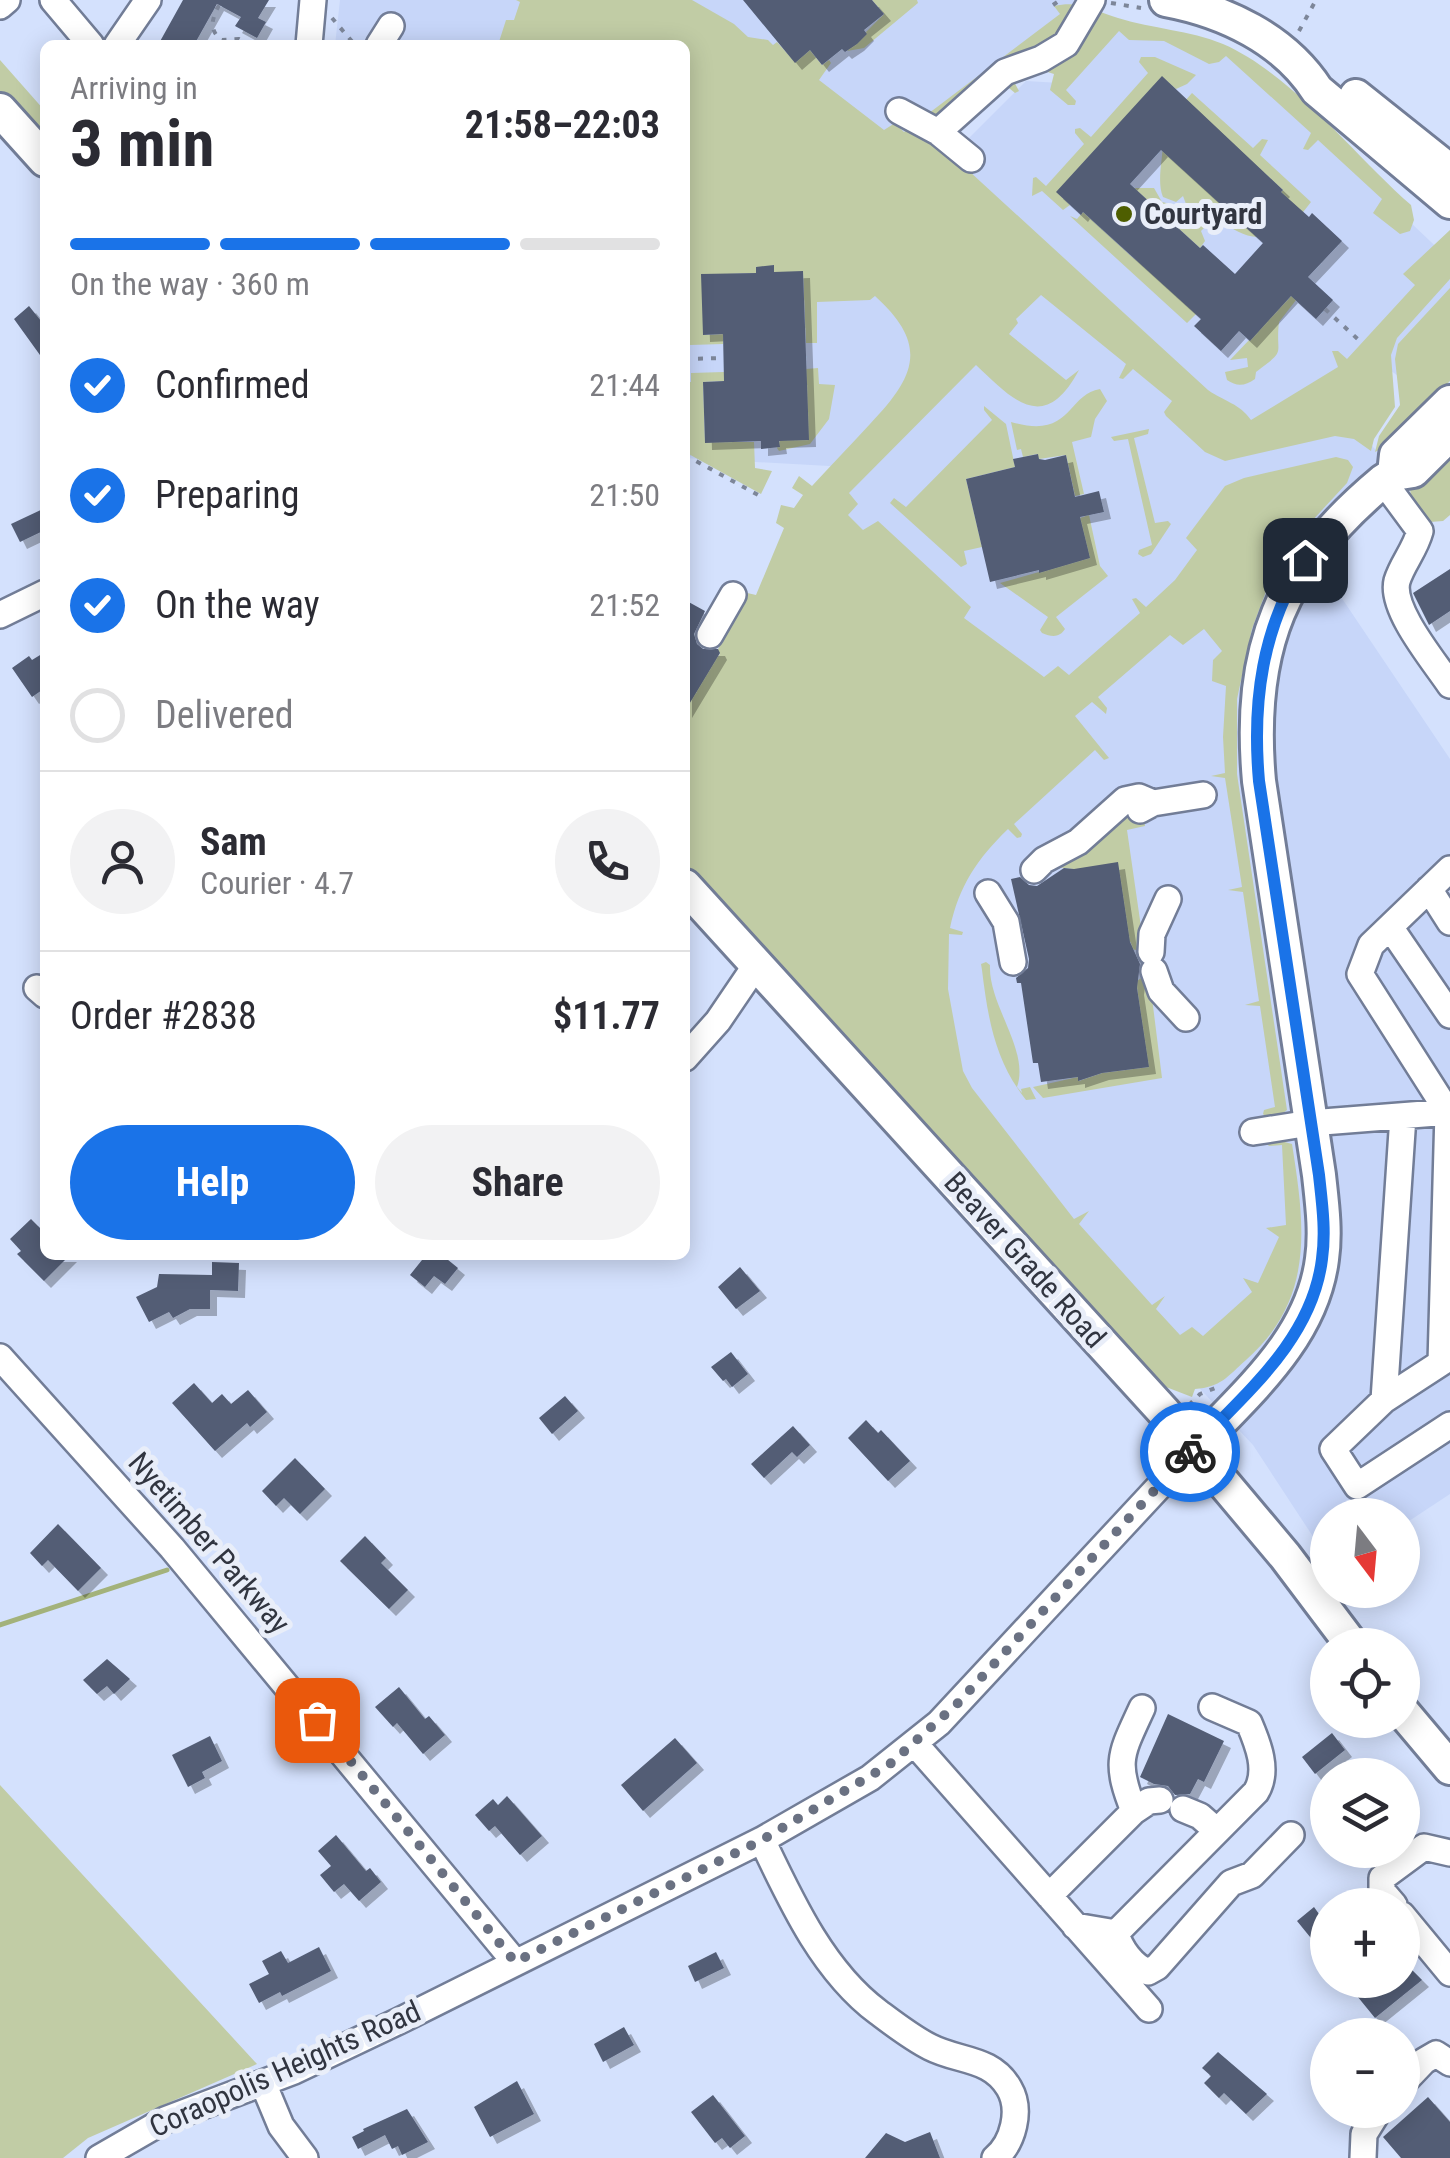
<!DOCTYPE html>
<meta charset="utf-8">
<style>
:root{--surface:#fff;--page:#f2f2f3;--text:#2b2b33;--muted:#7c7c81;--line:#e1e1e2;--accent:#1a73e8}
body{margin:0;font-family:"Roboto Condensed",sans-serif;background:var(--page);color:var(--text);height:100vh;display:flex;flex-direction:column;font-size:38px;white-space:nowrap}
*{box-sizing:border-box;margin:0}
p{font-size:32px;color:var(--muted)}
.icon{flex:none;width:55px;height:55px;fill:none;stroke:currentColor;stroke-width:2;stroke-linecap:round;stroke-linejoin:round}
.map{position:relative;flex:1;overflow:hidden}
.details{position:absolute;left:40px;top:40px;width:650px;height:1220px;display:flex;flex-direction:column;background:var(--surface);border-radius:15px;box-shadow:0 5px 25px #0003}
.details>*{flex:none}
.needle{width:65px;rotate:164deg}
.fabs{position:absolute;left:1310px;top:1498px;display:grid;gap:20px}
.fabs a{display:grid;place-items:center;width:110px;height:110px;border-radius:50%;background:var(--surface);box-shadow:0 5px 25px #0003;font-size:50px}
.pin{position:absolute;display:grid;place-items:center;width:85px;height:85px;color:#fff;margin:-42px;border-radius:20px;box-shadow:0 5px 15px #0006}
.courier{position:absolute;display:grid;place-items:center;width:100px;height:100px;margin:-50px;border:8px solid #1a73e8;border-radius:50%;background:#fff;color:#222;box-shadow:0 2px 12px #0007}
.headline em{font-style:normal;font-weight:700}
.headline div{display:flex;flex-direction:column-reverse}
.headline{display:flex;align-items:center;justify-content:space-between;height:170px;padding:0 30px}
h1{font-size:65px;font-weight:700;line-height:75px}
.bar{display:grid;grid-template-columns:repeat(4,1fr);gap:15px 10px;align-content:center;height:120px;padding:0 30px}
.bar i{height:12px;border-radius:8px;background:var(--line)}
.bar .on{background:var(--accent)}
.bar p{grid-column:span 4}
.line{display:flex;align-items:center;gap:25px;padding:0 30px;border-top:2px solid var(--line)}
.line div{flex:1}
.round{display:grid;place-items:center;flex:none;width:105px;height:105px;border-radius:52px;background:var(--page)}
ol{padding:0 30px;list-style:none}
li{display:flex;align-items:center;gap:30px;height:110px}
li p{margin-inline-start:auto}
li .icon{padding:10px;border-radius:50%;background:var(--accent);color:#fff;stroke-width:4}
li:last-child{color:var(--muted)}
li i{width:55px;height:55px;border:5px solid var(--line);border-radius:50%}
.action{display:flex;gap:20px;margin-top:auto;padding:20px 30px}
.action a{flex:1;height:115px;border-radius:60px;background:var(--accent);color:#fff;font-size:40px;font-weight:700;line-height:115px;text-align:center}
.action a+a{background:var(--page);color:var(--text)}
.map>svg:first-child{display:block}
</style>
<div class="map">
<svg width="1450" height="2158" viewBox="0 0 1450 2158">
<defs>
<filter id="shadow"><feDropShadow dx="7" dy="7" stdDeviation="0" flood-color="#0004"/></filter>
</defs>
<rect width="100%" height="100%" fill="#d4e1fd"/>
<path fill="#c7d6f9" d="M340 0H1075L1077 3 901 153 1006 260 847 467 685 458V45H335Z
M1116 26 1228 49 1450 260V329L1402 379 1370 355 1245 426 944 163 1026 81 1060 83Z
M1019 267 1224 434 1349 420 1382 457 1304 542 1450 759V1494L1403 1525 1402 1515H1328L1327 1558 1253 1445 914 1086 818 504Z"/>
<path fill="#c1cca5" d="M516 0H692L734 24 748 37 768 40 773 45 777 42 795 62 810 50 822 65 829 60 831 63 819 80 884 130 895 123 904 132 1060 14 1054 6C1081 0 1094 11 1118 18 1153 29 1189 30 1223 44 1292 74 1354 155 1411 205L1414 220 1410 231 1400 234 1373 213 1382 199 1318 140 1308 150 1303 149 1311 133 1226 56 1219 62 1209 64 1164 41 1129 40 1119 31 1066 90 1076 101 1075 105H1068L1050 90 1054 74 1038 69 1011 76 1019 91 1015 93 1003 83 945 149 1208 390C1225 402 1239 403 1251 420L1338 367 1332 351H1338L1347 359 1415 285 1403 274 1450 230V279L1397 338 1391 355 1395 407 1374 439 1371 451 1354 439 1335 436 1225 461 1205 452 1166 416 1164 412 1172 401 1133 369 1123 379 1119 378 1126 364 1041 295 1016 319 1018 323 1009 334 1066 380 1079 370C1044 435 1013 400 976 365L849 493 858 504 848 515 863 530 878 521 971 607 964 618 1044 677 1058 666 1069 675 1140 613 1132 599 1136 598 1146 607 1175 580 1197 550 1186 538 1225 486 1244 478 1336 457 1348 460 1353 467 1347 483 1310 523 1274 570 1252 629 1237 699V774L1287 1110 1278 1117 1267 1118 1263 1114 1264 1110 1275 1107 1260 1006 1245 1005 1259 1001 1243 892 1228 890 1242 887 1225 778 1211 776 1225 773 1223 737 1226 686 1212 681 1213 660 1222 651 1204 629 1183 645 1170 635 1098 697 1107 708 1106 714 1092 702 1075 716 1109 758 1104 760 1095 750 1014 824 1022 834 1021 837 1017 838 1008 829C977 859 959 886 950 928L963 932 962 935 949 934 948 989 963 1071 972 1088 1074 1219 1089 1211 1079 1224 1152 1305 1165 1296 1156 1309 1180 1335 1192 1327 1203 1336 1252 1292 1243 1278 1258 1283 1279 1237 1266 1228 1286 1225 1282 1145 1269 1146 1266 1143 1281 1141 1292 1144C1305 1226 1315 1299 1246 1360 1227 1377 1221 1387 1195 1389L1192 1397 1166 1387 685 868V710L688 709 685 707 693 693H697L694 691 706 670 710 671 707 668 720 654 717 651 720 645 715 642 743 592 756 595 784 528 776 523 781 505 794 508 803 495 792 488 799 476 812 486C831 465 851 445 870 424 916 376 929 345 875 296L870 300 817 302V343H806L803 272H774L773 265 759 273 756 266V273L702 275 704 335 723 334V344L690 345V337L685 336V45H498L506 20H514L520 2Z
M872 0H917L918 3 864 48 847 51 884 14Z
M1141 57H1155L1196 75 1187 84 1176 89 1162 77 1057 192 1070 205 1063 210 1042 191 1032 196 1033 178 1036 177 1046 186 1084 144 1075 133V129L1080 128 1091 137 1148 73 1139 62Z
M0 60 45 111V145L0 94Z
M1192 93 1253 148 1262 139 1268 140 1260 155 1311 202 1300 216 1281 192 1283 190 1185 101Z
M1163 136 1258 237C1229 236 1214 207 1186 204L1183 196 1176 202 1163 197C1156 180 1164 156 1163 136Z
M1134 188H1154L1162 202 1201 211 1218 226 1209 223 1201 231 1205 241 1200 248Z
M1083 212 1132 257 1201 309 1187 323 1070 216 1077 219Z
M1450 288V381L1385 447 1375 452 1379 436 1400 405 1395 359 1398 344Z
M1297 290 1300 295 1279 322C1275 357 1288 348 1256 372L1255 379C1245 386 1237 387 1227 380L1225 372 1248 367 1247 358 1230 360Z
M818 368 819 384 835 385 829 419 810 444 779 451 777 448 806 369Z
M724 372V381L703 382 705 442H754L755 468 772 471 761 494 685 452V382H691V373Z
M1100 389 1107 401 1095 419 1091 437 1072 442 1084 494 1075 496 1066 455 1039 459 1037 454 1023 457 1021 449 1017 450 1011 422C1072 440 1066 395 1100 389Z
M984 406 1006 424 1015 467 966 479 982 547 964 551 967 564 961 567 890 503 894 498 906 507 992 420 984 410Z
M1149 429 1148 434 1134 438 1155 523 1168 521 1171 524 1151 554 1143 557 1138 554 1139 550 1152 545 1128 439 1114 441 1111 437Z
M1450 455V515L1443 521 1430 522 1412 503 1410 489Z
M1089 515 1100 566 1108 576 1056 617 1065 629C1059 638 1052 637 1042 633L1040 630 1048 617 1000 583 1089 558 1080 518Z
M1136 816 1144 818 1145 826 1127 830 1141 927 1140 951 1132 949 1131 943 1074 869 1054 867 1115 821Z
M986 962 990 965C988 1005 1030 1050 1017 1087L1022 1093 1021 1089 1030 1087 1036 1099 1026 1100C995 1061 988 1019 982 970L981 964Z
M1144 976 1152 998 1162 1078 1043 1098 1033 1087 1078 1077 1079 1081 1102 1073 1148 1067 1137 988V981Z
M0 1785 257 2064 88 2138 63 2158H0Z"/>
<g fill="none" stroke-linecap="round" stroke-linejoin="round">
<path stroke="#a3b27b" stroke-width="5" d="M0 1625 167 1570"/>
</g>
<path fill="#535d75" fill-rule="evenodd" filter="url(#shadow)" d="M183 0H269L258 18 266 22 257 38 235 26 241 17 217 4 194 45H158Z
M743 0H872L884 14 864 30 867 34 857 44 845 52 842 49 822 65 810 50 795 63Z
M1162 76 1283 190 1281 192 1309 217 1312 213 1342 241 1308 277 1333 300 1316 319 1291 296 1250 341 1239 331 1221 351 1194 326 1201 319 1083 212 1081 215 1056 192ZM1161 150 1263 243 1235 274 1203 245 1200 248 1130 184Z
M774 265V272L803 271 809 440 779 441 780 447 761 449V441L705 443 703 382 724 381 723 334 703 335 701 274 756 273V267Z
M29 306 45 326V362L14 319Z
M1038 454 1039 459 1045 460 1066 455 1075 497 1099 491 1104 512 1080 517 1090 558 1039 573V570L990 582 966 479 1015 467 1013 459Z
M45 508V530L20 542 11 524Z
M1450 569V611L1429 625 1413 593Z
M685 600 705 611 694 634 697 644 703 649H718L720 653 685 711Z
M45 652V688L32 697 12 668 29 656 32 660Z
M1118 862 1130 942 1140 964 1137 988 1149 1067 1102 1073 1078 1081V1077L1041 1082 1038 1063H1033L1021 983H1017L1016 978 1028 968 1029 959 1011 879 1020 877 1029 885 1037 886 1064 868 1074 869Z
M31 1219 45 1233V1255H70L44 1281 17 1254 21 1251 10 1239Z
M426 1255H442L458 1268 445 1284 434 1276 425 1287 410 1275Z
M212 1262 239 1263 238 1291 210 1290V1309H190L173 1318 169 1312 149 1322 136 1297 157 1287 159 1274 212 1275Z
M740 1267 760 1291 736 1309 718 1287Z
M731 1352 748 1374 732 1387 726 1379 723 1381 711 1367Z
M194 1383 212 1403 222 1394 231 1404 248 1390 267 1412 250 1427 247 1423 215 1451 172 1403Z
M565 1396 578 1411 552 1434 539 1418Z
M866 1420 878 1433 881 1430 910 1461 888 1481 848 1438Z
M793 1426 810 1445 797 1457 792 1452 764 1478 751 1464Z
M295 1458 325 1489 300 1514 284 1498 276 1506 262 1491Z
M58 1524 101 1568 78 1591 48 1560 42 1566 30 1553Z
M365 1536 386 1558 381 1563 408 1590 389 1609 340 1561Z
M107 1659 130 1679 114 1694 107 1686 97 1694 83 1680Z
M399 1687 425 1719 429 1716 445 1735 423 1754 397 1723 393 1727 375 1707Z
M1168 1714 1224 1741 1204 1782 1198 1779 1190 1794 1175 1795 1168 1786 1154 1784 1140 1777Z
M1332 1733 1345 1750 1315 1774 1302 1757Z
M210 1736 222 1761 202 1772 205 1778 188 1787 172 1755Z
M675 1738 697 1763 643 1811 621 1785Z
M507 1796 542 1836 520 1855 495 1826 489 1831 475 1815 493 1799 498 1805Z
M336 1835 366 1871 370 1868 381 1882 359 1901 344 1884 334 1892 320 1875 331 1866 318 1851Z
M1314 1907 1319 1914 1328 1907V1959L1297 1921Z
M319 1947 331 1971 282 1996 280 1992 259 2003 249 1984 269 1974 262 1961 281 1951 288 1963Z
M716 1952 724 1968 695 1982 688 1966Z
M1402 1960 1422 1980 1375 2018 1344 1980H1402Z
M624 2027 634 2045 603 2062 594 2044Z
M1218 2052 1267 2094 1246 2114 1224 2093 1219 2098 1204 2083 1211 2076 1202 2068Z
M517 2081 534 2114 490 2137 474 2107Z
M713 2095 745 2136 730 2148 722 2138 715 2143 691 2112Z
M1428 2097 1450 2122V2158H1401L1383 2137Z
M407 2109 428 2142 402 2155 398 2146 392 2149 385 2135 358 2149 352 2137 364 2131 363 2129Z
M930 2132 940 2158H865L886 2133 905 2142Z"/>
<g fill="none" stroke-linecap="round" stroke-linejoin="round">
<g stroke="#727d97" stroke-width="30">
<path id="minor" d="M53 0 91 45
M0 6 7 0
M117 45 148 0
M309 45 313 0
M379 45 391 26
M899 111 938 132 971 159
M938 132 1005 72 1041 59 1066 44 1092 0
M1383 481 1420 531C1415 550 1402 564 1397 581 1390 609 1434 661 1450 685
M0 615 45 593
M710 635 733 595
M1140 810 1153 803 1203 795
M1034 870 1044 860 1078 842 1125 800 1139 797 1153 803
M1429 889 1450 922
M988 893 1006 922 1013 962
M1390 927 1450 1015
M1151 952 1152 934 1168 899
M1154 971 1161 991 1186 1018
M37 988 45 995
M685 1058 718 1021 756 965
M1403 1116 1384 1400 1333 1449 1357 1486 1450 1425
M1253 1132 1310 1123 1450 1112
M0 1357 172 1548 515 1962
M1441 1363 1448 1112 1360 974 1371 945 1450 869
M1384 1400 1450 1357
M915 1744 1149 2009
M1183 1809 1200 1816 1217 1831
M1134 1811C1114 1761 1121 1754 1142 1708
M762 1840C791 1901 823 1971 878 2012 894 2024 912 2038 930 2047 959 2062 991 2057 1009 2088 1022 2110 1013 2143 995 2158
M1049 1896 1134 1811 1149 1801 1160 1800
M1394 1905 1382 1891V1878L1424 1847 1450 1853
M1402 1915 1450 1973
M1075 1926 1116 1933 1256 1792C1269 1771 1258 1744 1249 1723L1212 1707
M1116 1933C1120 1949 1133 1966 1148 1972L1157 1967 1231 1883 1252 1875 1291 1835
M263 2083 281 2126 305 2158
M1402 2084 1424 2061 1436 2054 1450 2063
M99 2158 165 2120 294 2071 399 2021 762 1840 870 1778 939 1723 1195 1448
M1363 2158 1364 2134 1379 2110"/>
</g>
<g stroke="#727d97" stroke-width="38">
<path id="major" d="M1166 0C1225 11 1284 39 1317 90L1450 202
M1356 96 1450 171
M0 110 45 160
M1394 474 1396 455 1450 402
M685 886 1164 1412 1285 1556 1352 1645
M1195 1448C1246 1393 1312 1339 1322 1259 1326 1231 1322 1203 1319 1175L1259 781C1247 648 1281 566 1383 481L1394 474 1413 471 1450 434
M1402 1711 1450 1768"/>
</g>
<path stroke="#7d8699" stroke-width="4" stroke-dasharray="5 8" stroke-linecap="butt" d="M1111 3 1141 8
M219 5C212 19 208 30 222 40L239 39 250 45
M1053 5 1060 0
M332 18 355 45
M1299 31 1316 0
M1325 309 1362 343
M685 359 723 358
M685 455 760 496
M1189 1405 1200 1394 1218 1387"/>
<use href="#minor" stroke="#fff" stroke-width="25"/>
<use href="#major" stroke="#fff" stroke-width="32"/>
</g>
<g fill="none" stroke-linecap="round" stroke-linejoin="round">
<path stroke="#6a7182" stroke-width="10" stroke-dasharray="0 18" d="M317 1720 515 1962 762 1840 890 1764 957 1704 1190 1452"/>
<path stroke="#1a73e8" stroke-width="12" d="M1190 1452C1243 1395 1312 1341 1322 1259 1326 1231 1322 1203 1319 1175L1259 781C1252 702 1262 628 1305 560"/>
</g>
<circle fill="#4e5e00" stroke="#e9eef9" stroke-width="4" cx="1124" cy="214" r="10"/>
<g text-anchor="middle" stroke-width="10" stroke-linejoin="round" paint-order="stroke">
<g font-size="30" font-weight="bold" fill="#313540" stroke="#e9eef9" text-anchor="start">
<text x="1144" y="224">Courtyard</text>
</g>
<g font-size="30" fill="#313540" stroke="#e9eef9">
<text transform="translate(1025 1260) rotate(48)" y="10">Beaver Grade Road</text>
<text transform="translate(209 1543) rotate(49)" y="10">Nyetimber Parkway</text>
<text transform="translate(285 2069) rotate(-24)" y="10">Coraopolis Heights Road</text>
</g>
</g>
</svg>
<div class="fabs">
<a><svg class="needle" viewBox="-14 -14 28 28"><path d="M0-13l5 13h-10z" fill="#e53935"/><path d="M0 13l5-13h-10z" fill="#7c7c81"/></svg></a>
<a><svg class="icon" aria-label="locate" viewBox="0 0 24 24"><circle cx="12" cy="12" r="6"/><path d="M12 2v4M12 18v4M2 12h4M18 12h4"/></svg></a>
<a><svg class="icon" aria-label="layers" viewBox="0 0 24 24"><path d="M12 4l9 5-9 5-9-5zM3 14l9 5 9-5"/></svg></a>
<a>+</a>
<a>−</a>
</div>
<div class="pin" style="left:317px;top:1720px;background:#ea580c"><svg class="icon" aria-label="bag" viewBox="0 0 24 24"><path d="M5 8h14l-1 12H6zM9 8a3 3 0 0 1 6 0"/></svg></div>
<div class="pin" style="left:1305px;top:560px;background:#1f2937"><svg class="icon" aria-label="home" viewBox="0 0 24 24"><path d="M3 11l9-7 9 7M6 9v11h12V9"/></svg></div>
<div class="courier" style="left:1190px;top:1452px"><svg class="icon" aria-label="bike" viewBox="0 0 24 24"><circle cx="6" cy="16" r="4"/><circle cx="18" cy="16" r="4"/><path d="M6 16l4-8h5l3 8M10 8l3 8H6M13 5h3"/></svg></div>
<section class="details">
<div class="headline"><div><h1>3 min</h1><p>Arriving in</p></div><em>21:58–22:03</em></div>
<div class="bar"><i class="on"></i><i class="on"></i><i class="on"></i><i></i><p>On the way · 360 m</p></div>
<ol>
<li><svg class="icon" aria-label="check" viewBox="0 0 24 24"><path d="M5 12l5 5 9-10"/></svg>Confirmed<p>21:44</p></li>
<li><svg class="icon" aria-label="check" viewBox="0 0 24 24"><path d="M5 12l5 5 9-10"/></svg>Preparing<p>21:50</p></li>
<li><svg class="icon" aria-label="check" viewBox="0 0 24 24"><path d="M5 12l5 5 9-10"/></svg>On the way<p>21:52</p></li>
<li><i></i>Delivered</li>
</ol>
<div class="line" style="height:180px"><a class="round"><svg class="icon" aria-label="person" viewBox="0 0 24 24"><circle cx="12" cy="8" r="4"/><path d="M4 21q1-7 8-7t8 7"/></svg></a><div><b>Sam</b><p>Courier · 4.7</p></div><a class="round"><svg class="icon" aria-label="phone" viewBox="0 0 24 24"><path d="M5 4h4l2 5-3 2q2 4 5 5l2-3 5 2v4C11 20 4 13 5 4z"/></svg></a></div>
<div class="line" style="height:130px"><div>Order #2838</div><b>$11.77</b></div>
<div class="action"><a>Help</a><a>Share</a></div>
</section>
</div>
